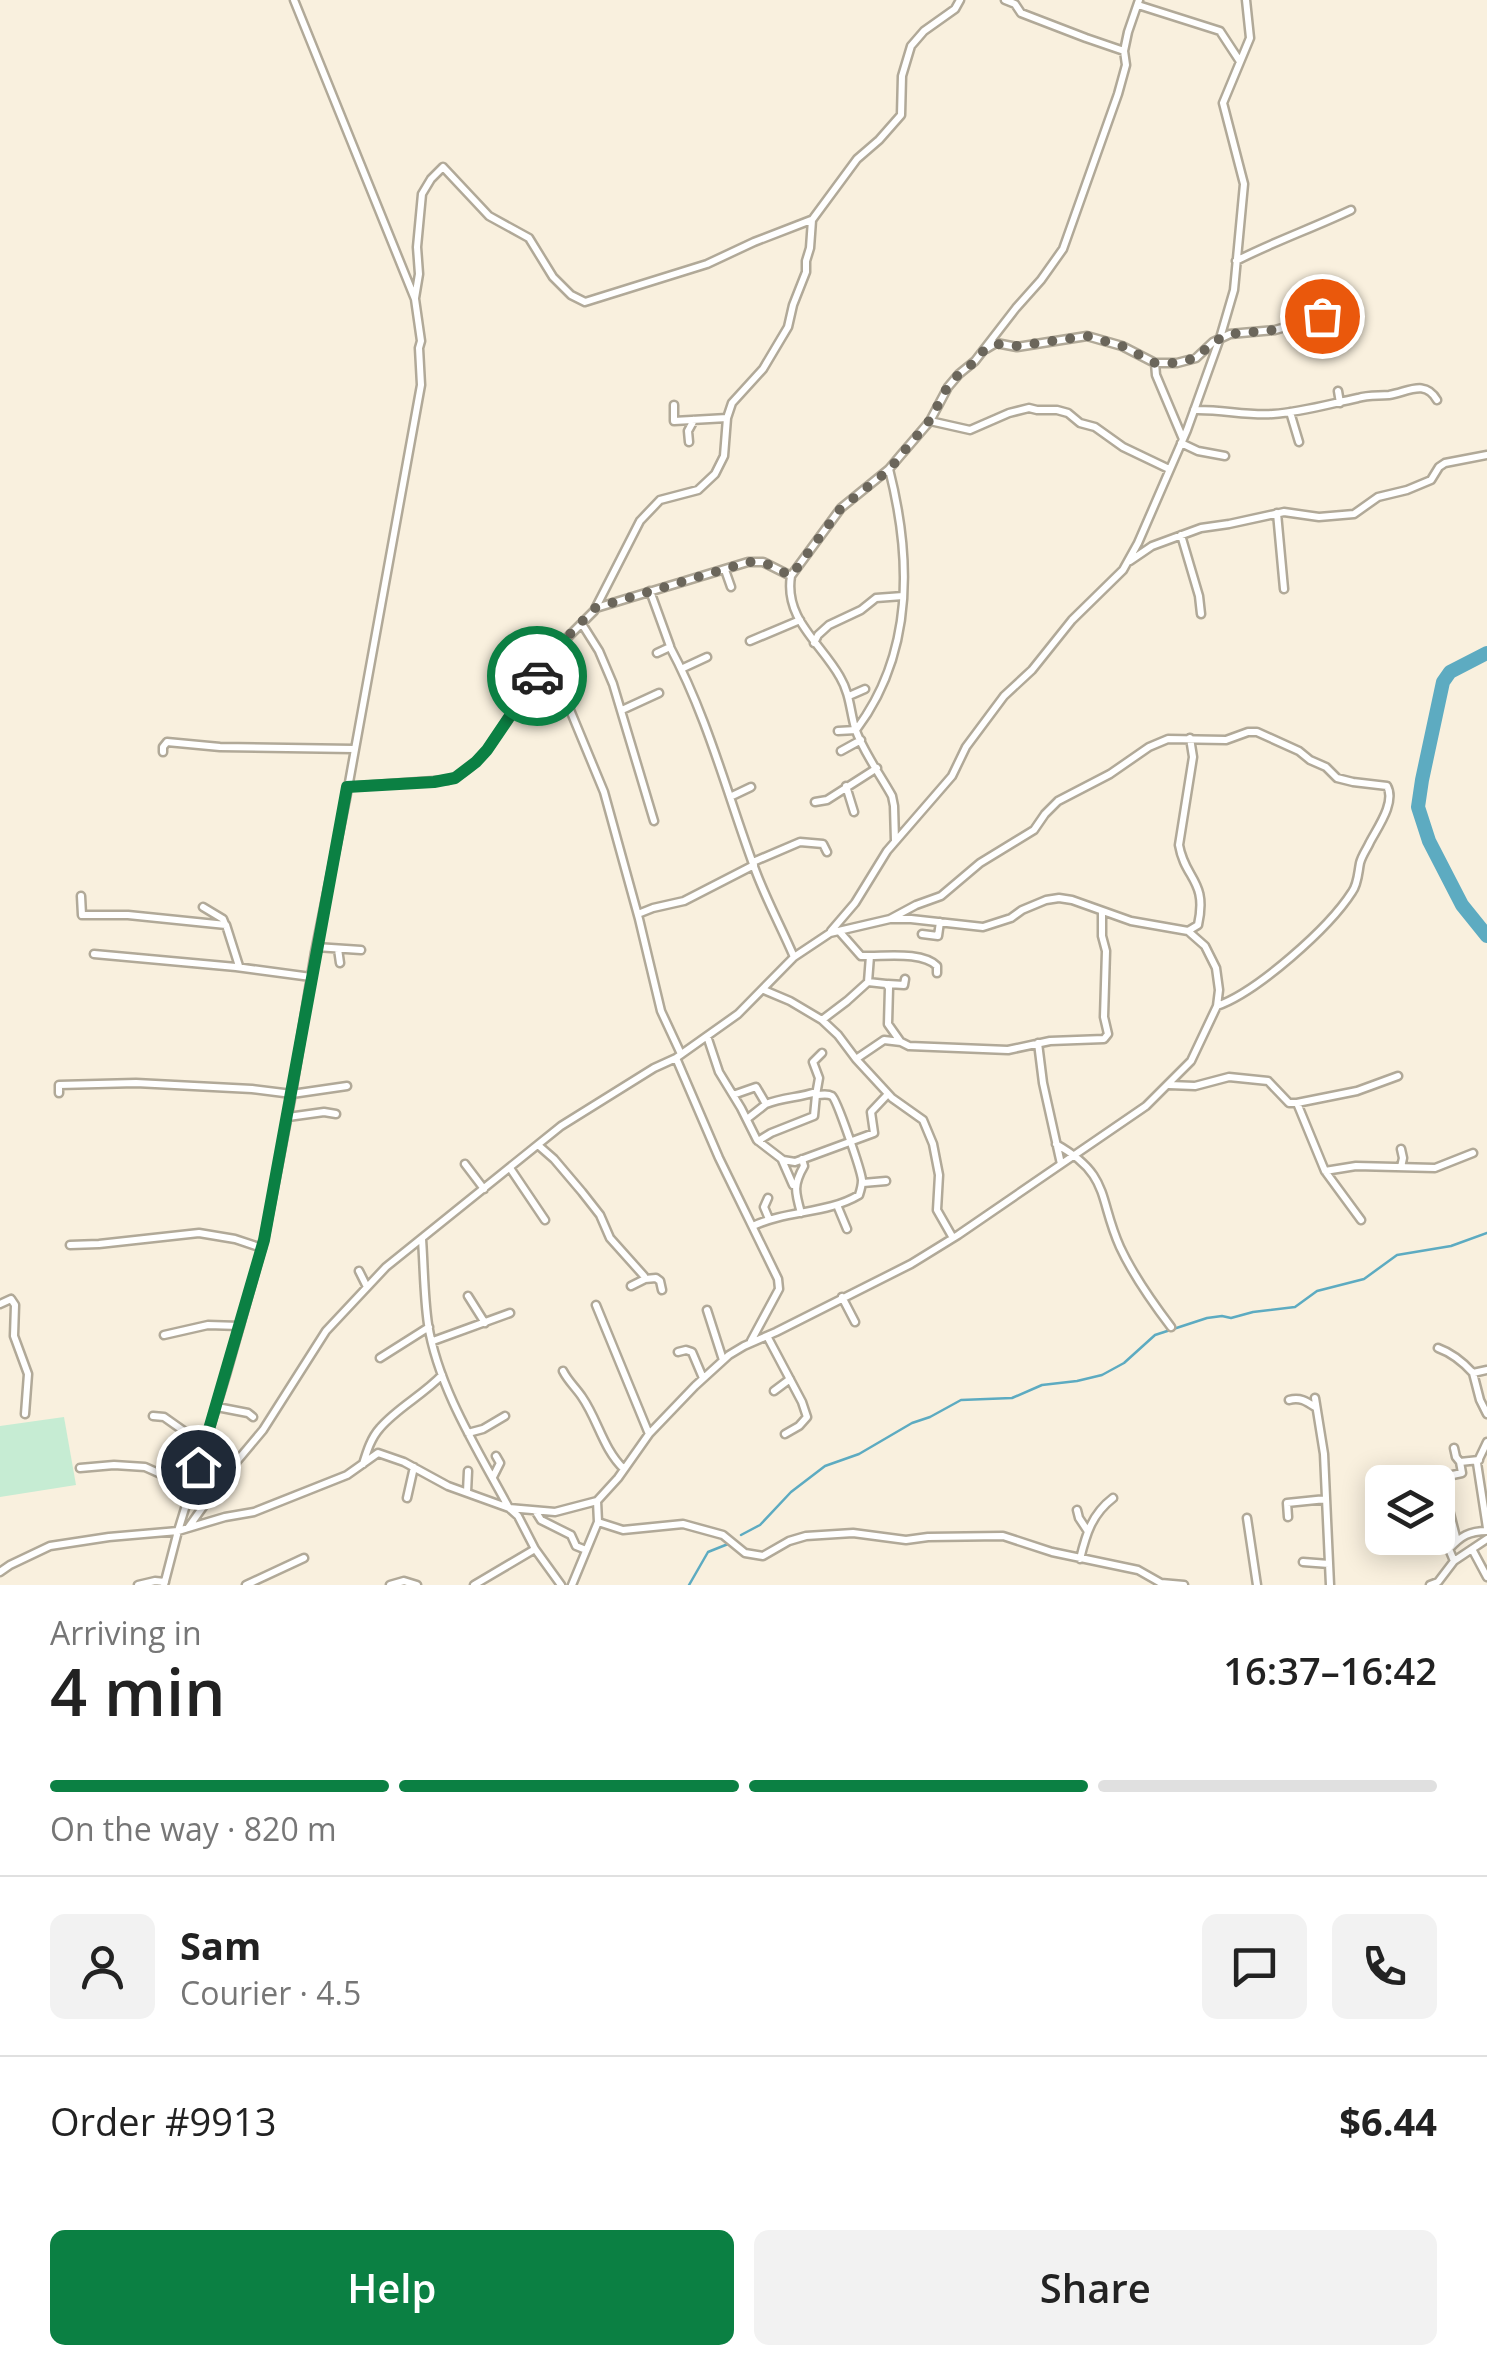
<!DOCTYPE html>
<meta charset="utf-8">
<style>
:root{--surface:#fff;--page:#f2f2f2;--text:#222;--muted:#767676;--line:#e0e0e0;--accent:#0b8043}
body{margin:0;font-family:"Open Sans",sans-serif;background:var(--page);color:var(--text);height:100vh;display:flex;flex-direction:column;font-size:38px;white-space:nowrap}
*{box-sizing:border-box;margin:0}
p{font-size:32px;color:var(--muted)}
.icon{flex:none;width:55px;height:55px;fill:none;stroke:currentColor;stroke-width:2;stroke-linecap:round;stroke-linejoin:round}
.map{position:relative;height:1585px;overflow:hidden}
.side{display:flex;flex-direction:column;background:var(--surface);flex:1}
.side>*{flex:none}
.tools{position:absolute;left:1365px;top:1465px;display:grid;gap:20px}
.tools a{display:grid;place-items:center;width:90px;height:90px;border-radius:15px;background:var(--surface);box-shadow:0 5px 25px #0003;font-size:50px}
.pin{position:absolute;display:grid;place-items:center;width:85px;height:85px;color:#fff;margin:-42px;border:5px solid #fff;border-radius:50%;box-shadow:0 2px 10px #0007}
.courier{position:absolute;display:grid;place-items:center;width:100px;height:100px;margin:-50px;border:8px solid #0b8043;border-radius:50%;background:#fff;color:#222;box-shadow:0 2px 12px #0007}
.summary em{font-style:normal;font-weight:600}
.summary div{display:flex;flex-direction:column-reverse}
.summary{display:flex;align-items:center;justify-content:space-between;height:170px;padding:0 50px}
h1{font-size:65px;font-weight:600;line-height:75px}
.bar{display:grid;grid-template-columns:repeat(4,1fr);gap:15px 10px;align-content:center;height:120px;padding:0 50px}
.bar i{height:12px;border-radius:8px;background:var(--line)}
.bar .selected{background:var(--accent)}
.bar p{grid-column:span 4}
.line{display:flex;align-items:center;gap:25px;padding:0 50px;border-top:2px solid var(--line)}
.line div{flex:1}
.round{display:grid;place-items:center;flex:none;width:105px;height:105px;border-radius:15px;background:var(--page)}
.cta{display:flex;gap:20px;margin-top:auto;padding:20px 50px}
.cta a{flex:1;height:115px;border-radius:15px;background:var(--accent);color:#fff;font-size:40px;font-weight:600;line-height:115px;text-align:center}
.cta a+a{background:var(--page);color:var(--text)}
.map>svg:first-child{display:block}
</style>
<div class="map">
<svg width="1487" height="1585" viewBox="0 0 1487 1585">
<rect width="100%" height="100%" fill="#f9f0de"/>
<path fill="#c6ecd3" d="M64 1417 76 1485 0 1497V1426Z"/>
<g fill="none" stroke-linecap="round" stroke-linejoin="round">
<path stroke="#5dabc1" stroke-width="2.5" d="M741 1535 760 1525 791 1492 825 1466 859 1454 912 1423 930 1417 961 1400 1012 1398 1042 1385 1077 1381 1102 1375 1124 1363 1155 1335 1207 1318 1222 1316 1231 1318 1253 1312 1295 1307 1317 1291 1364 1279 1397 1255 1451 1246 1487 1233
M689 1585 708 1552 728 1544"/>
<path stroke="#5dabc1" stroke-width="14" d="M1487 653 1450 672 1443 682 1422 780 1418 807 1429 841 1462 905 1487 936"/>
<g stroke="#b1a998" stroke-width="11">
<path id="minor" d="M1005 0 1015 4 1021 13 1086 38 1124 51
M1138 5 1220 31 1239 60
M1236 261C1273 242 1313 228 1351 210
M415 298 419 274 417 247 422 194 431 179 443 167 489 216 529 238 553 277 571 295 585 302 707 264 754 242 811 220
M986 349 996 343 1017 347 1087 336 1122 346 1155 363H1177L1196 358 1213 342 1230 334 1275 330 1335 313
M1155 363 1156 375 1183 439
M1338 391 1340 403
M674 405V421L727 418
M1194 410C1221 409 1247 416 1273 414 1302 412 1329 404 1358 398 1368 395 1378 396 1389 395 1408 392 1425 379 1437 400
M1290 412 1299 442
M930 421 970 430 1009 413 1029 408 1037 410H1057L1068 413 1080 423 1095 427 1123 447 1169 469
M689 442 688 431 694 420
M1181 443 1198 451 1225 456
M1277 513 1284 589
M1181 535 1199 596 1201 614
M1130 561 1152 546 1201 528 1229 524 1284 512 1319 517 1354 514 1378 497 1407 490 1431 480 1439 467 1445 463 1487 455
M725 570 731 587
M650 591 670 646
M596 608 748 562H763L791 576
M582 624 599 651 613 684 654 821
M750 641 800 620
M814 643 818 635 829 625 861 610 876 598 903 596
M552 653 568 705 604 792 639 919 661 1011 681 1054
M657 653 670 647C708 718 728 797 756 872 767 901 782 929 794 957
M681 669 707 657
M849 696 865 689
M622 710 659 693
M838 731 856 730C914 653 912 559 889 469
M841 751 861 740
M163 752V747L167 742 220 747 354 749
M846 786 854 812
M347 787 448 780C464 775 476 762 487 750L552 653 594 611 640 521 660 500 698 490 715 474 724 456 727 418 732 403 763 369 788 327 793 305 806 272V261L810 248 812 220 857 159 879 140 901 115 902 76 911 46 924 31 955 9 960 0
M730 797 751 787
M815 802 827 800 877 768
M895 841 894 806 892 796C881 776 862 750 855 728 850 710 850 694 840 677 821 643 784 619 791 576L841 508 889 469 900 456 930 421 948 387 959 374 975 361 1016 308 1041 280 1063 249 1118 94 1126 65 1124 51 1128 32 1139 0
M753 862 800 842 823 844 827 852
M81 896 82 915H128L226 925 239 966
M203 907 223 919 225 924
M638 914 653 908 684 901 754 865
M831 931 855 903 887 851 952 776 966 747 1004 696 1032 670 1072 620 1123 570 1138 543 1187 430 1220 338 1234 290 1244 184 1223 103 1250 38 1246 0
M1188 931 1198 925C1208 880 1185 880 1179 845L1193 757 1190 738
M922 934 938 936 940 922
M316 947 361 950
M338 949 340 963
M94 954 236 967 311 977
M870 956C889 956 923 952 937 966V973
M868 982 886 984 889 988 888 1024 900 1041
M888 984 904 985 905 979
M764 990 790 1001 822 1020 838 1035 856 1059 892 1098 923 1120 933 1144 939 1175 937 1210 953 1238
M822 1020 847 1001 868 982 870 956H861L839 931
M707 1036 719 1072 741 1108 757 1140 783 1160 795 1162 874 1133 871 1112 888 1094
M1038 1043 1043 1083 1061 1164
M676 1058 719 1158 778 1279 779 1289 751 1341
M856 1059 884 1040 901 1042 909 1046 1008 1050 1050 1041 1104 1039 1108 1034 1104 1017 1106 951 1102 936V911
M1169 1085 1195 1086 1229 1077 1268 1081 1289 1103H1297L1357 1091 1398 1076
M59 1093V1085L136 1083 252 1089 292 1094 347 1086
M733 1095 756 1087 766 1104 747 1119
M1297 1103 1325 1171 1361 1220
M766 1104C784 1097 798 1098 816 1092
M288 1117 324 1112 336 1114
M758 1141 771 1133 814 1116 816 1095
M1056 1144C1111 1175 1098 1198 1120 1247 1133 1275 1152 1302 1171 1327
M538 1145 554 1159 582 1192 600 1215 610 1238 644 1276 645 1279 631 1286
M1401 1149 1403 1158 1401 1167
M782 1160 793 1185
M465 1164 484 1189
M510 1168 545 1220
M1325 1171 1356 1166 1435 1168 1473 1153
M863 1183 886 1181
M768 1198 764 1207 769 1219
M837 1205 847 1229
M801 1213C795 1192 793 1185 804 1166L802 1159
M753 1226C787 1210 827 1214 859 1195 861 1189 862 1186 862 1180 861 1170 837 1100 832 1096 827 1093 822 1095 816 1095L819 1078 813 1062 822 1053
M422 1239C424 1268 424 1297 428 1324 438 1388 479 1452 509 1508L518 1516 535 1549 561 1585
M70 1245 99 1244 199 1233 235 1239 262 1248
M359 1271 367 1287
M645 1279 656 1278 660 1281 662 1290
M468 1296 485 1323
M842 1297 855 1322
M0 1304 11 1299 15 1305 14 1336 28 1374 25 1414
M596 1305 649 1434
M707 1310 723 1360
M164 1335 208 1325 240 1326
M767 1336 802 1402 807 1417 799 1426 785 1434
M433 1341 510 1313
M1438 1348C1452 1353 1463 1362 1473 1373L1487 1370
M678 1352 686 1350 692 1352 703 1378
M380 1358 429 1327
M563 1371C568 1381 576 1388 582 1397 598 1420 603 1449 624 1469
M1473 1373 1480 1400 1487 1414
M774 1391 790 1379
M1315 1398 1324 1454 1330 1585
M1289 1400C1300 1397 1306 1401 1315 1407
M217 1407 248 1413 253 1417
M153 1416 164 1417 205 1446
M468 1433 483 1429 505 1416
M1487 1442 1477 1463 1487 1528
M1454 1448 1456 1457 1460 1462
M363 1464C367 1451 371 1438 380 1428 397 1408 423 1395 442 1375
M80 1468 114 1465 145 1467 192 1488
M493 1477 500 1463 496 1456
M467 1492 468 1471
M407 1498 414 1467
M1077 1510 1079 1518 1087 1530
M536 1512 541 1520 571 1535 576 1546 586 1550
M1288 1517 1287 1503 1326 1499
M1247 1518 1257 1585
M598 1522 623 1530 683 1524 723 1535 745 1553 763 1556 789 1541 806 1536 853 1533 906 1540 928 1537 1003 1536 1052 1552 1138 1570 1161 1583 1184 1585
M188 1528 227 1473 263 1430 326 1331 386 1267 561 1126 654 1068 676 1058 738 1014 794 957 830 933 890 919 916 905 941 896 980 863 1034 830 1045 814 1058 801 1110 774 1149 747 1168 739 1226 740 1248 732H1257L1299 751 1310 760 1326 767 1337 778 1353 782 1387 786C1396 802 1378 827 1370 842 1367 849 1362 855 1360 863 1358 873 1358 884 1352 892 1329 928 1257 992 1217 1006
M1457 1541 1444 1490 1443 1477 1462 1473 1460 1462 1479 1460
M1472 1549 1487 1577
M1080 1559C1086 1534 1092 1514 1113 1498
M1454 1561 1449 1549C1461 1536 1469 1531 1487 1531
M1303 1562 1329 1564
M0 1572 10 1565 50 1546 109 1537 178 1531 225 1517 254 1512 347 1475 378 1453 404 1462 448 1486 509 1508 555 1512 597 1501
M138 1585 155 1581 165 1582
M164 1585 178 1531 226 1375 264 1240 291 1099 315 952 346 799 421 385 419 348 421 341 415 299 294 0
M246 1585 304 1558
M390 1585 404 1581 417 1585
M474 1585 535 1549
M572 1585 598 1522 597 1501 618 1478 649 1434 695 1386 729 1355 744 1346 776 1332 911 1264 958 1235 1146 1106 1191 1061 1217 1006 1219 990 1216 968 1205 946 1188 931 1131 921 1072 900 1059 898 1046 900 1022 910 1011 918 983 927 911 919H891
M1430 1585 1438 1582 1454 1561 1487 1539"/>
</g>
<use href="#minor" stroke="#fff" stroke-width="6"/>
</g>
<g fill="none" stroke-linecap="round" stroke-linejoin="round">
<path stroke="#6b665b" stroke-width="10" stroke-dasharray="0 18" d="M537 676 552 653 595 608 748 562H763L791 576 841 508 890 469 900 456 930 420 948 386 959 374 976 361 984 350 996 344 1018 346 1087 336 1122 346 1155 363H1177L1196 358 1213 342 1230 334 1275 330 1322 316"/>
<path stroke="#0b8043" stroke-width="12" d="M198 1467 264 1240 347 787 434 782 455 778 476 762 487 750 537 676"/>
</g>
</svg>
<div class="tools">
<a><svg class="icon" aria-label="layers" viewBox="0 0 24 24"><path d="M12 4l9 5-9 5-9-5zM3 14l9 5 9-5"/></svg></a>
</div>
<div class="pin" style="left:1322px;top:316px;background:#ea580c"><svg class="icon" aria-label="bag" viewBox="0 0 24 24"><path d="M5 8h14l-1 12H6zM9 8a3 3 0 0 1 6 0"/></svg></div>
<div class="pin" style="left:198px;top:1467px;background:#1f2937"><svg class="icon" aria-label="home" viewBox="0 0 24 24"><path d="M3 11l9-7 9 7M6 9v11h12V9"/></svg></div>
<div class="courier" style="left:537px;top:676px"><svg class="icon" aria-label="car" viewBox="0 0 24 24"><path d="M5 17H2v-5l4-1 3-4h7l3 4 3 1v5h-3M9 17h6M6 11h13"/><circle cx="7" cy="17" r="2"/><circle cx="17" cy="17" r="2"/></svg></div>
</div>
<section class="side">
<div class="summary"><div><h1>4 min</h1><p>Arriving in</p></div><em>16:37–16:42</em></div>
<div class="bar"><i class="selected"></i><i class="selected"></i><i class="selected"></i><i></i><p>On the way · 820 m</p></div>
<div class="line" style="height:180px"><a class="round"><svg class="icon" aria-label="person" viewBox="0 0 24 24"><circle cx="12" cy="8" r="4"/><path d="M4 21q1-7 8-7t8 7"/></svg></a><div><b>Sam</b><p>Courier · 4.5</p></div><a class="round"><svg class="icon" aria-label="chat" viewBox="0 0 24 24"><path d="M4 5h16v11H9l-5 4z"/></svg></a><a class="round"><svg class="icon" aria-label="phone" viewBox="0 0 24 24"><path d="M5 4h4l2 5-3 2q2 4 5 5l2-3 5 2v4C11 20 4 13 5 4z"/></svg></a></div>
<div class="line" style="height:130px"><div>Order #9913</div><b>$6.44</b></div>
<div class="cta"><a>Help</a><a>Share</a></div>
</section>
